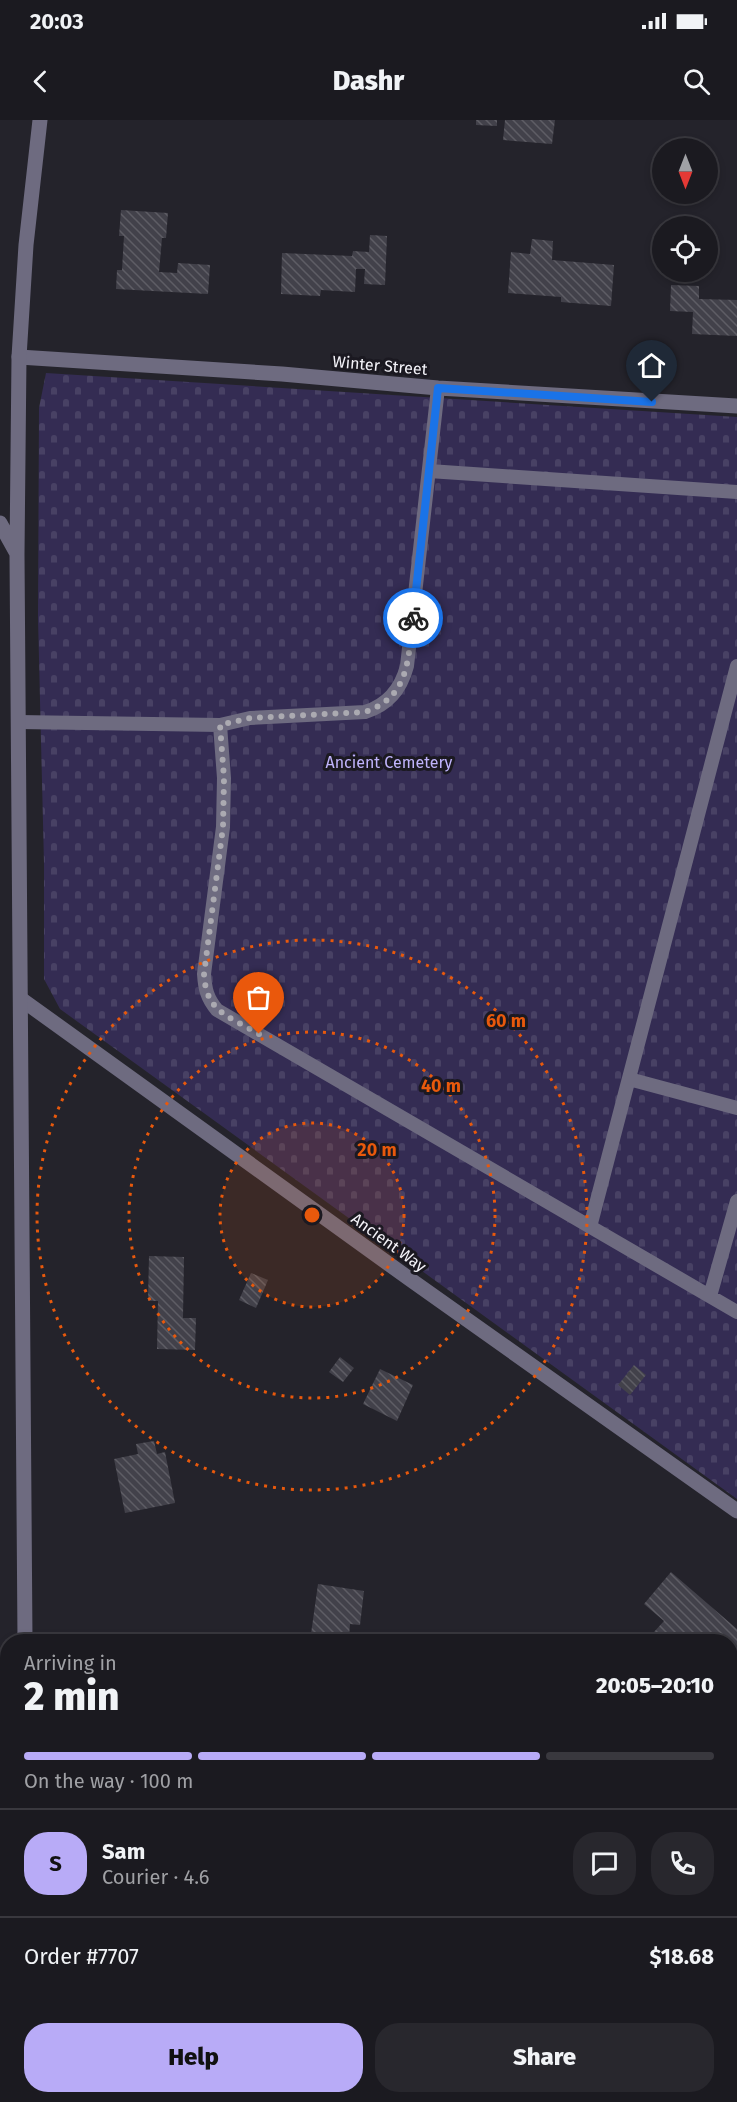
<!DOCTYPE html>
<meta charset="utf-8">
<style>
:root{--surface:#1b1a20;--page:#28272d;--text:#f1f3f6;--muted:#a0a1a5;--line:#39383e;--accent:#b8abf7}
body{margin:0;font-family:"Fira Sans",sans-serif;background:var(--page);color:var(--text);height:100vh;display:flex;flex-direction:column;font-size:22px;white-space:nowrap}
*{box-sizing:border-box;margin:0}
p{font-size:20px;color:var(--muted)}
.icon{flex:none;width:33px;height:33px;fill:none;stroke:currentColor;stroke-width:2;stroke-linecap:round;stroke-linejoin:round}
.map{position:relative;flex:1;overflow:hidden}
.drawer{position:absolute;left:0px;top:1514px;width:738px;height:470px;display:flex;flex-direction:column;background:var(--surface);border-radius:24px 24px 0 0;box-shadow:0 3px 9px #0003,0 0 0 2px var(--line)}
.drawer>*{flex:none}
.needle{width:39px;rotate:180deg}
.tools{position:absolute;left:652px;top:18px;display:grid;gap:12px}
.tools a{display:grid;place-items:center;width:66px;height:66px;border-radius:50%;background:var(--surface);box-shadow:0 3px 9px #0003,0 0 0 2px var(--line);font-size:30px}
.pin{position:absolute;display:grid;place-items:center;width:51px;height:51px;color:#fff;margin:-62px -26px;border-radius:50% 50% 50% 0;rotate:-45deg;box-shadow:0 0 6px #0007}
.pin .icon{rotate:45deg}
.courier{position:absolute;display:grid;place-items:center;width:60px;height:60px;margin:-30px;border:4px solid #1a73e8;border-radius:50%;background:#fff;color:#222;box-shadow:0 2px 8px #0007}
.summary em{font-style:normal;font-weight:800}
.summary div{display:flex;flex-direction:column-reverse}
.summary{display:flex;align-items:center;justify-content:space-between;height:102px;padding:0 24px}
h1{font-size:39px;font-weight:800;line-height:45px}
.bar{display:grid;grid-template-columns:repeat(4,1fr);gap:9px 6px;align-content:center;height:72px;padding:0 24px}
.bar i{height:8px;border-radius:4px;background:var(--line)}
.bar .active{background:var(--accent)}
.bar p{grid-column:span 4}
.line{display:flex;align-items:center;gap:15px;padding:0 24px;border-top:2px solid var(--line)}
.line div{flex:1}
.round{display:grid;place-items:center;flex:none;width:63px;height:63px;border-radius:24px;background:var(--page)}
.action{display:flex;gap:12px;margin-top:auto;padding:12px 24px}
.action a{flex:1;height:69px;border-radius:24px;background:var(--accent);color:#111;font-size:24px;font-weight:800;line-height:69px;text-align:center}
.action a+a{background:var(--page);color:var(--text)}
.status{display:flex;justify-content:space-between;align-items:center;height:42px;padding:0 30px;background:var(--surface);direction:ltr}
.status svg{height:16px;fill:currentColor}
header{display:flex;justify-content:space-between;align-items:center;height:78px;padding:0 24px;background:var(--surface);font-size:27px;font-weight:800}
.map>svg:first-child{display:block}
</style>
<div class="status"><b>20:03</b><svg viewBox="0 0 49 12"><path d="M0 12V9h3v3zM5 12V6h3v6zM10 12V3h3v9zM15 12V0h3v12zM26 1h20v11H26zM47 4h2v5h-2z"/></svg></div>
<header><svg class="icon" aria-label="back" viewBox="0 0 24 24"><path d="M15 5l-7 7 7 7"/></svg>Dashr<svg class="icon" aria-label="search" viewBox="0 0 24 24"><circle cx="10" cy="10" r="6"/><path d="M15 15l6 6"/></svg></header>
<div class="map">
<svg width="737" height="1982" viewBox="0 0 737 1982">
<defs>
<pattern id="cemetery-stones" width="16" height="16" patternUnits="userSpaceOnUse" patternTransform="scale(1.5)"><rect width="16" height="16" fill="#342c53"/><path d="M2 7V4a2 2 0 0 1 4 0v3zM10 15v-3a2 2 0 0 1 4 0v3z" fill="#484164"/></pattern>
<pattern id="building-back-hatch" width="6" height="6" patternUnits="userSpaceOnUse" patternTransform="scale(1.5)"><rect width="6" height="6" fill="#42414a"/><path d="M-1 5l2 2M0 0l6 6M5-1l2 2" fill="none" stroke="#5e5d65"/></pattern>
</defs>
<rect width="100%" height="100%" fill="#24232b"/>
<path fill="url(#cemetery-stones)" d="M46 253 737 297V1379L60 889 44 859V743L38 498 39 288Z"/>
<path fill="url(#building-back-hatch)" d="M476 0H497V6L476 5Z
M505 0H555L552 24 503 20Z
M121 90 168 93 166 118H162L159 152 177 153 178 143 210 145 208 174 116 169 117 150H122L124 116H119Z
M370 115 387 116 385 165 364 164 365 149H356L355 172 321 170 320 176 281 174 282 133 352 136 353 131 369 132Z
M532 119 553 121 552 140 614 145 611 186 561 182V177L508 173 511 132 530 134Z
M671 165 699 166V179L737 180V216L692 214 693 192 670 191Z
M149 1136 184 1137 183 1198H196L195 1230 157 1229 158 1181H148Z
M251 1153 268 1160 256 1188 239 1180Z
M340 1237 354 1248 343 1262 329 1252Z
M634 1245 646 1255 630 1275 618 1265Z
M380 1249 413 1265 397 1301 363 1284Z
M154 1321 157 1334 165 1332 175 1383 125 1393 114 1339 138 1334 136 1324Z
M671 1452 737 1509V1530L730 1537V1521H699L690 1513 683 1521H665L654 1512 664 1501 644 1484Z
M318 1464 364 1471 360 1505 350 1504 349 1517 357 1518 356 1521H310Z
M737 1658V1720L730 1715V1666Z
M542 1976 579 1979V1982H541Z"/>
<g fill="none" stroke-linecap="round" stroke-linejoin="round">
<path stroke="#6e6b80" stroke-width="14" d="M429 351 737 372
M18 602 220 605 250 598 365 592C388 585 401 569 407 546L438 268
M220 605 224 658 223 707 204 854C205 869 207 878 217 890L737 1192
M629 959 737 988
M590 1107 737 546
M710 1176 737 1081"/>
<path stroke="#6e6b80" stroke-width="15" d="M19 237 282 254 438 268 737 286
M21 879 411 1160 737 1391
M730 1815 737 1820
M0 1838H8
M461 1982 462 1976"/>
<path stroke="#6e6b80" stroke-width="15" d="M0 403 16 432
M25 1521 17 434 19 237 26 125 40 0
M27 1976V1982"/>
</g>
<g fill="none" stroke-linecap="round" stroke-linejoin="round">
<path stroke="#abaab1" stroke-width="6" stroke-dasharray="0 10.8" d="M259 914C229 896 206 893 204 854L223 707 224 658 220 605 250 598 365 592C410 577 408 538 413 498"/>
<path stroke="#1a73e8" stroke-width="8" d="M413 498 438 268 652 282"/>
</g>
<circle cx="312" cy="1095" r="92" fill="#e8590c" fill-opacity=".12"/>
<g fill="none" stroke="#e8590c" stroke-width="3" stroke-dasharray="3 6">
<circle cx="312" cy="1095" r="92"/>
<circle cx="312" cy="1095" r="183"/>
<circle cx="312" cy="1095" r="275"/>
</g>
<g text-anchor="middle" stroke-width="6" stroke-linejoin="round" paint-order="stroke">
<g font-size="16" fill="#f4f3f9" stroke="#1b1921">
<text transform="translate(380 245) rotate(5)" y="6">Winter Street</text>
<text transform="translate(389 1122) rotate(36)" y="6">Ancient Way</text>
</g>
<g font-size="16" fill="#c0b4fc" stroke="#1b1921">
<text x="389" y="648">Ancient Cemetery</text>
</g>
</g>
<circle cx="312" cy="1095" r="9" fill="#e8590c" stroke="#1b1921" stroke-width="3"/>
<g font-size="18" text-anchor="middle" font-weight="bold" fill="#e8590c" stroke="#1b1921" stroke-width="6" stroke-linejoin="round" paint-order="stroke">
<text x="506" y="907">60 m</text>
<text x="441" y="972">40 m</text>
<text x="377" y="1036">20 m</text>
</g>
</svg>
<div class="tools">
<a><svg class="needle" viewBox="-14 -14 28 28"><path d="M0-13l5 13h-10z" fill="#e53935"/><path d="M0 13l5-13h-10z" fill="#a0a1a5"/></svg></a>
<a><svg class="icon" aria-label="locate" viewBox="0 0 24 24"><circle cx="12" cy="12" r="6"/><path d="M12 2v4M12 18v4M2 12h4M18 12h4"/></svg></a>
</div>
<div class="pin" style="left:259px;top:914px;background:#ea580c"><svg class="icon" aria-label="bag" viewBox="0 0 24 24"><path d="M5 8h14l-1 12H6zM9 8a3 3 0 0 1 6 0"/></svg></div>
<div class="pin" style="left:652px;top:282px;background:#1f2937"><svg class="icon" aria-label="home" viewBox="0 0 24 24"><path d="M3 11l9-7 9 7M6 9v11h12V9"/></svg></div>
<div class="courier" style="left:413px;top:498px"><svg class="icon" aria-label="bike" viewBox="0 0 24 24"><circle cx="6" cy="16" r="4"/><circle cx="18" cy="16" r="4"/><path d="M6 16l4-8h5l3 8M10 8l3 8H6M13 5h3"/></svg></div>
<section class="drawer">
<div class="summary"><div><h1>2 min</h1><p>Arriving in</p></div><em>20:05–20:10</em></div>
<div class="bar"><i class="active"></i><i class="active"></i><i class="active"></i><i></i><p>On the way · 100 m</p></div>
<div class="line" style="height:108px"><b class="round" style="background:var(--accent);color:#111">S</b><div><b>Sam</b><p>Courier · 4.6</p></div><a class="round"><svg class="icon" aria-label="chat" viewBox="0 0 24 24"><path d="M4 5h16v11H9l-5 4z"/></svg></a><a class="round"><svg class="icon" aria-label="phone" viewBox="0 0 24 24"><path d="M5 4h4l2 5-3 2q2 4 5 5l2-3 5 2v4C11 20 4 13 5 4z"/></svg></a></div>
<div class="line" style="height:78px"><div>Order #7707</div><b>$18.68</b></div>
<div class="action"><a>Help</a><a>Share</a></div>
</section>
</div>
